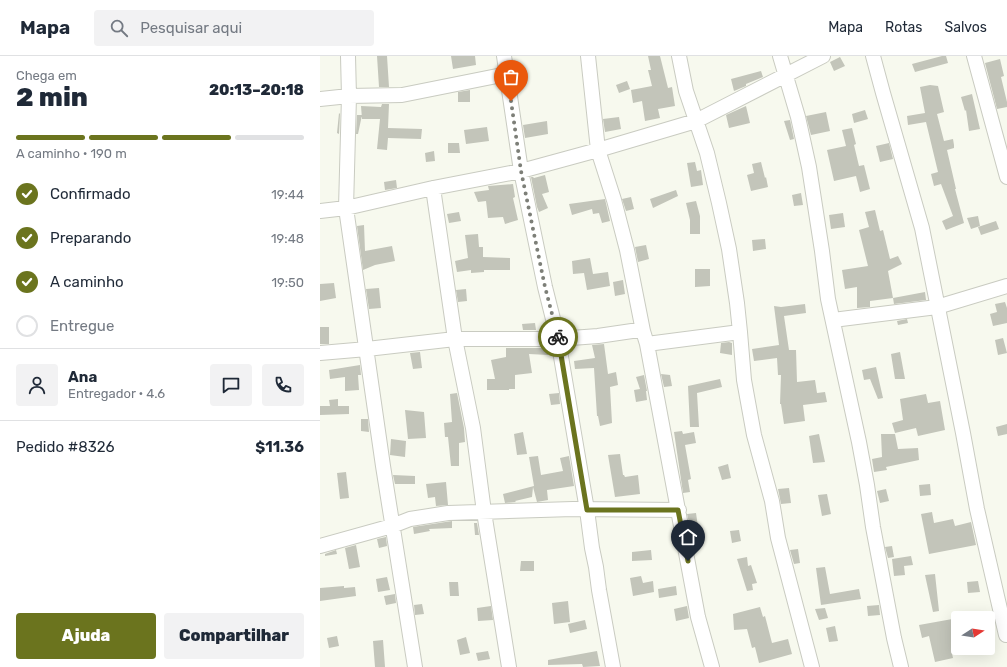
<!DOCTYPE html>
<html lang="pt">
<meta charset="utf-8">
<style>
:root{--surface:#fff;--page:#f2f2f3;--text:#1f2937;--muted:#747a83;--line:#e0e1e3;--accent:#6b741e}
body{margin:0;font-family:Rubik,sans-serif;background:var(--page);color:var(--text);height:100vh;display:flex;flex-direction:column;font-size:15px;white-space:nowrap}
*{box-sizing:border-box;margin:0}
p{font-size:13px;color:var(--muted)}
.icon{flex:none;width:22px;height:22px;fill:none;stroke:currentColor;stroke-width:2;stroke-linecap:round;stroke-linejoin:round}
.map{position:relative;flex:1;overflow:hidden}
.side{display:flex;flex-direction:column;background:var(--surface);width:320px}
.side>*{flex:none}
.needle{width:26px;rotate:78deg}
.fabs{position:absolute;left:631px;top:555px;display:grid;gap:8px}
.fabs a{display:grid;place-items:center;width:44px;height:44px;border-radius:4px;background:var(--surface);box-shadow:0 4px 16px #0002;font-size:20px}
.pin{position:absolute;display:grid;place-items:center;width:34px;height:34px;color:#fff;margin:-41px -17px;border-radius:50% 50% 50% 0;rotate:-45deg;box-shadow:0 0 4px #0007}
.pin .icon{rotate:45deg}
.courier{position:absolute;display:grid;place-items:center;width:40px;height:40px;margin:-20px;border:3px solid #6b741e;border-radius:50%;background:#fff;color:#222;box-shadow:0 1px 5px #0007}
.overview em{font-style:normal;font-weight:800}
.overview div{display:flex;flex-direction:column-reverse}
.overview{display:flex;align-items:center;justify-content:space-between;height:68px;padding:0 16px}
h1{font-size:26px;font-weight:800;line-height:30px}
.bar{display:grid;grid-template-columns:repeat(4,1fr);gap:6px 4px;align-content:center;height:48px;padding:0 16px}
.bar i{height:5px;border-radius:3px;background:var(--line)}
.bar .on{background:var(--accent)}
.bar p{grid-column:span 4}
.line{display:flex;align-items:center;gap:10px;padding:0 16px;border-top:1px solid var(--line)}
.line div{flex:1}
.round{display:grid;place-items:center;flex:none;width:42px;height:42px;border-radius:4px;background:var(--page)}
ol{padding:0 16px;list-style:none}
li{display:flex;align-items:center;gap:12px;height:44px}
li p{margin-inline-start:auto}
li .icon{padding:4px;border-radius:50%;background:var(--accent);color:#fff;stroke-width:4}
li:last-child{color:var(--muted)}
li i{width:22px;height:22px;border:2px solid var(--line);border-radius:50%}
.action{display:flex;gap:8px;margin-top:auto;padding:8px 16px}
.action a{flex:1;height:46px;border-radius:4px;background:var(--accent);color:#fff;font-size:16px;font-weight:800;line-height:46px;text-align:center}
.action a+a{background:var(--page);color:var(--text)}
header{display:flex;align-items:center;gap:24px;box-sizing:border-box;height:56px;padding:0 20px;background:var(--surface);border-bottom:1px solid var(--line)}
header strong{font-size:19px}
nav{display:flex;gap:22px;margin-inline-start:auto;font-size:14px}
.search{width:280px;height:36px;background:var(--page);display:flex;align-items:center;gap:10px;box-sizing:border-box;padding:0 14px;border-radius:4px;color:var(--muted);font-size:15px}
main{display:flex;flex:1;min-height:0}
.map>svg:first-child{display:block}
</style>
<header>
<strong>Mapa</strong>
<div class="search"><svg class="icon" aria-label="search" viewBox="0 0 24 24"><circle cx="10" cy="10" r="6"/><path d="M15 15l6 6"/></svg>Pesquisar aqui</div>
<nav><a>Mapa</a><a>Rotas</a><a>Salvos</a></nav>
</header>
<main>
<section class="side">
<div class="overview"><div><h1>2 min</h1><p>Chega em</p></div><em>20:13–20:18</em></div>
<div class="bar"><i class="on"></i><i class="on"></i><i class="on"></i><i></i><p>A caminho · 190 m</p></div>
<ol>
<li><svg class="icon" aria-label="check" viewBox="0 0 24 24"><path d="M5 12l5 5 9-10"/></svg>Confirmado<p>19:44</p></li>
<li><svg class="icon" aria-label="check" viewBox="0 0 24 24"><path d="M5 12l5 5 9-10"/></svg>Preparando<p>19:48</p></li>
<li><svg class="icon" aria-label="check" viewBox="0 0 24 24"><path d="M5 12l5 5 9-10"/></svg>A caminho<p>19:50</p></li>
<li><i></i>Entregue</li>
</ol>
<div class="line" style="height:72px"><a class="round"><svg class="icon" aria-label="person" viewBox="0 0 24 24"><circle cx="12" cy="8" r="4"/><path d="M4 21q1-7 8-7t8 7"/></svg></a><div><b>Ana</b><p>Entregador · 4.6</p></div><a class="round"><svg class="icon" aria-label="chat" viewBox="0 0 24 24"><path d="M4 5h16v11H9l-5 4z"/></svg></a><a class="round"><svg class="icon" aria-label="phone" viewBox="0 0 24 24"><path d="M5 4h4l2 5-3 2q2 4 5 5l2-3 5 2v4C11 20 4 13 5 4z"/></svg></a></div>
<div class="line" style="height:52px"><div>Pedido #8326</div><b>$11.36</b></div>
<div class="action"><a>Ajuda</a><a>Compartilhar</a></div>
</section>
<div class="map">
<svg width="687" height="611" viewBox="0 0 687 611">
<rect width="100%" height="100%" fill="#f7f9ee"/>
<path fill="#c3c5ba" d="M57 0H67L69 31H59Z
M131 0H155L156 9 133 13Z
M328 0H340L348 32 352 31 355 50 338 53 340 62 325 65 322 45 313 47 311 34 332 30 328 14H331Z
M622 0H626L628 7 595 16 592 8Z
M520 1 525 10 514 15 510 6Z
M680 3 684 20 681 21 687 46V51L677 53 665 7Z
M441 15 443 21 426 28V30L414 35 411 23Z
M307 25 310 33 299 37 296 29Z
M610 29 618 30 624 56 617 58 624 85 633 83 634 89V92L627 94 636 133H635L644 167 626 174 622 165 633 160 621 128 614 130 611 118 618 116 606 66 588 69 587 60 605 57 600 31Z
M150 34V46H138V36Z
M652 38 660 73 649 75 646 54 645 55 641 41Z
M62 48H69L68 72 102 73 101 83 68 82 67 94 57 93 60 63H42L41 50 61 51Z
M426 50 430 67 409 72 406 59Z
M545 54 548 63 534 67 532 58Z
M506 56 510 75 491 79 486 60Z
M19 57 20 58 19 78 17 77Z
M37 59H42L38 78H36Z
M299 61 301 73 285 76 283 63Z
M470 64 474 83 470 84 464 65Z
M227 65 228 78 205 82 203 69Z
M167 71 169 85 146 88 144 74Z
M532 72 536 88 534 89 539 110 544 109 550 133 540 136 536 120 514 125 507 94 526 90 522 74Z
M128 87H139L140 97H128Z
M569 87 573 103 560 106 556 90Z
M114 95 115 105 106 106 105 97Z
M375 106 377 115 381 114 383 129 371 131 367 107Z
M441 106 445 122 446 121 448 131 431 135 427 119 434 117 432 108Z
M225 119 229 136 222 138 228 152 219 156 217 151 211 121H213L214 122Z
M76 124 77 132 65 134 64 126Z
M193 128 195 141 193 142 198 164 185 168 183 161 168 162 166 145 158 146 154 136 169 134 168 130Z
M356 134 358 140 333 152 330 143Z
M481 137 483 149 474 150 472 139Z
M311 141 314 153 306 155 302 143Z
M285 143 290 165 282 167 279 157 273 158 272 153 252 159 249 148Z
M376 145 380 160V178H370V164L366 147Z
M555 154 560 175 563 174 570 203 578 200 582 208 568 215 573 242 550 245V251L537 252V231L525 233 522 214 548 210 539 174 549 171 545 156Z
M139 156 141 165 129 167 127 158Z
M523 157 525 171 511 173 509 159Z
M658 160 660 170 651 173 647 162Z
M676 165 679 173 661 179 658 171Z
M44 169 45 195 72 190 75 205 55 209 43 214 37 170Z
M158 178 159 191H163V201L190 202V214H164V216L151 217V214L137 216 135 205 148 202 145 179Z
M445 183 446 193 433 195 432 184Z
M326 189 329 203 318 206 315 191Z
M270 202 273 218 288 216 290 230 267 234 264 217 253 218 252 205Z
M375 213H390V230L375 231Z
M303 224 305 238 295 240 293 226Z
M14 227 16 242 0 245V228Z
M59 232 61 252 49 253 46 233Z
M146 233 147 245 138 246 136 234Z
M605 236 606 244 574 248 573 242Z
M685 246 687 252V267L673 270 670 258 677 256 675 248Z
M485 248 486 257 464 260 469 294H476L477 326 495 324 497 337 505 336 507 346 483 349 485 365 464 368 461 348H460L461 319H458L457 302 434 305 432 293 459 289 454 250 461 251Z
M587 263 588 267 578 269 577 265Z
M215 267 216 274H203L202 268Z
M0 271H9V288H0Z
M683 282 687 297 678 299 675 284Z
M409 286 412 287V299L400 297 401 287Z
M284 288 288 318 296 316 298 329 290 331 292 367 280 370 278 360H277L274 312 255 313 254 305 275 302 272 289Z
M186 292H228V299L209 298 212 317 195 319V333H189V334H167V323H175L171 304 186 301Z
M100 296 102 312 93 313 90 297Z
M580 296 585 323H575L571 298Z
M40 309 41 319H38L39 334 25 335V321L10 323 9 314Z
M556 311 563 342 558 343 550 323 544 324 542 314Z
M341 318 350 319 352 330 344 331Z
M324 319 327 335H326L327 344 316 346 314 334 320 333 316 321Z
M400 323 402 331 377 337 379 371H370L368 330Z
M137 337 144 372 145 386 139 387V410H131L128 381H125L124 367 132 366 130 338Z
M239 337 240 348 231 349 229 338Z
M606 338 608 347 620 345 625 374 598 380 596 372 575 377 572 367 583 364 580 343Z
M18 343V350H29V358L0 359V350H10L9 344Z
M85 354 104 356 106 382 88 383Z
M41 363H48L49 376 41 375Z
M687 368V378L678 380 676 371Z
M362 375 363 378 374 376 376 387 365 389 371 423 368 424 370 436 363 437 354 376Z
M203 376 207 398 197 399 194 378Z
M499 378 505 406 493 407 489 380Z
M561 378H575L578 393 598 392 599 404 566 411 567 414 554 416 552 403 562 401Z
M71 383 86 385 85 401 70 399Z
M300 398 303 419H304L305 421 318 419 320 438 295 441 288 399Z
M218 400 221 419 243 415 240 402 249 400 254 430 227 434 228 444 217 446 213 431 212 441 195 445 196 446 185 447 183 438 214 430 209 401Z
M408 408 411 422 402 424 398 411Z
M26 416 29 442 20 443 17 417Z
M73 419 95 420V428H75Z
M126 426 128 449 116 450 115 441 108 442 106 428Z
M610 428 611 439 600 440 599 429Z
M469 432 471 447 461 448 458 433Z
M566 433 569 445 560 447 557 435Z
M507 438 511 458 502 460 498 439Z
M612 456 614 467 633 463 635 470 651 466 656 489 609 498 601 458Z
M376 457 378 471H370L367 458Z
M132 465V472L109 473 110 475 94 478 93 471Z
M154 467H157L159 479H155Z
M419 474 421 485 412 487 410 475Z
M66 481 67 490 59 492 57 483Z
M36 489 40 511 29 513 25 492Z
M572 490 574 501 568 502 565 491Z
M478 493 480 507 474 508 470 494Z
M16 494 17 498 5 500V498Z
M331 494 332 504 312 505V496Z
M591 500 593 509 584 510 585 519 574 520 572 503Z
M427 501 428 510 431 509 437 527 432 528 433 534 427 535 417 503Z
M201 505H214V515H200Z
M505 511 510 538 539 533 541 543 501 549 496 512Z
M615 518 619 555 613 556 605 519Z
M321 520 323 527 333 525 334 536 313 540 310 522Z
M67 521 70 534 58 536 56 523Z
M658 525 660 536 648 537 647 526Z
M129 526H138L139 540H130Z
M24 530V532L35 531 36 540 0 545V532Z
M356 530 357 539 339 542 338 533Z
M75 538 76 547 66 549 64 540Z
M248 545 250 566 234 568 232 547Z
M102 548 104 558 95 559 94 549Z
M559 549 560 559 548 560 547 550Z
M171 550 173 564 158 565 157 552Z
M367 550 369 562 356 565 354 553Z
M440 551 443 561 445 560 452 587 468 583 472 598 439 607 435 591 432 592 427 573 414 574 413 558Z
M505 552 508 562 499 564 495 553Z
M638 562V591L631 593 633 602 615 606 609 580 602 582 599 569Z
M265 564 267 573 250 577 248 568Z
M515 570 518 585 509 586 506 572Z
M17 580 19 590 9 592 7 582Z
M146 581 150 597 140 599 137 584Z
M63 584 65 611H55L53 585Z
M168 595 170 603 158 605 156 597Z
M277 595 280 610 263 611 262 608 228 609V604Z"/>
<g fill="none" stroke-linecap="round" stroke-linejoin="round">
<g stroke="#c9cbc1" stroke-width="16">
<path id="minor" d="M28 0 29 40 26 152 63 410 95 611
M184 0 201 115 225 231 238 283 267 454 272 492 276 511 279 534 293 611
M268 0 278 94 294 144 307 194 323 275 327 288 378 561 392 611
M359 0 366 35 387 97 399 147 409 193 417 247 420 276 424 324 434 379 452 445 458 482 492 611
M460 0 478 61 489 111 502 195 508 243 539 386 547 429 553 471 574 582 581 611
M553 0 563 37 602 172 643 377 657 453 686 579
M654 0 687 121
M0 43 29 40 82 39 187 18
M113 132 135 283 153 372 164 456 189 611
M0 155 26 152 113 132 201 115 278 94 376 65 503 0
M513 264 617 251 687 230
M327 288 420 276
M0 297 47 293 135 283H238L278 280 312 275H323
M0 490 72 470 90 463 128 457 253 453 359 454"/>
</g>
<use href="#minor" stroke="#fff" stroke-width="14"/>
</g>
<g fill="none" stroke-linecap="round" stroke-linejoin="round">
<path stroke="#7d7f78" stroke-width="4" stroke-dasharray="0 7.2" d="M191 45 201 115 225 231 238 281"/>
<path stroke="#6b741e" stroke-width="5" d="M238 281 267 454H358L368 505"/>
</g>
</svg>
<div class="fabs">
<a><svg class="needle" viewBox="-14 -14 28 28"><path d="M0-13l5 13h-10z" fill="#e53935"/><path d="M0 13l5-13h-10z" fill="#747a83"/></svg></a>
</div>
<div class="pin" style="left:191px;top:45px;background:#ea580c"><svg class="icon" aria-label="bag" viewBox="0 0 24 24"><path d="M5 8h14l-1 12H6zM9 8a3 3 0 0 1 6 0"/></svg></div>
<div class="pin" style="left:368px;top:505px;background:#1f2937"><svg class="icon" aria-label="home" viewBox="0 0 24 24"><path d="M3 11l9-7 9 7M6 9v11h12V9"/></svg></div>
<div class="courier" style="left:238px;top:281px"><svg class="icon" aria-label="bike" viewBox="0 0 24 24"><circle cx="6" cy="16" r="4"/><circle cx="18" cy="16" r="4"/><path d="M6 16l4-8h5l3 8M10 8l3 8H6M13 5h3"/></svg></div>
</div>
</main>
